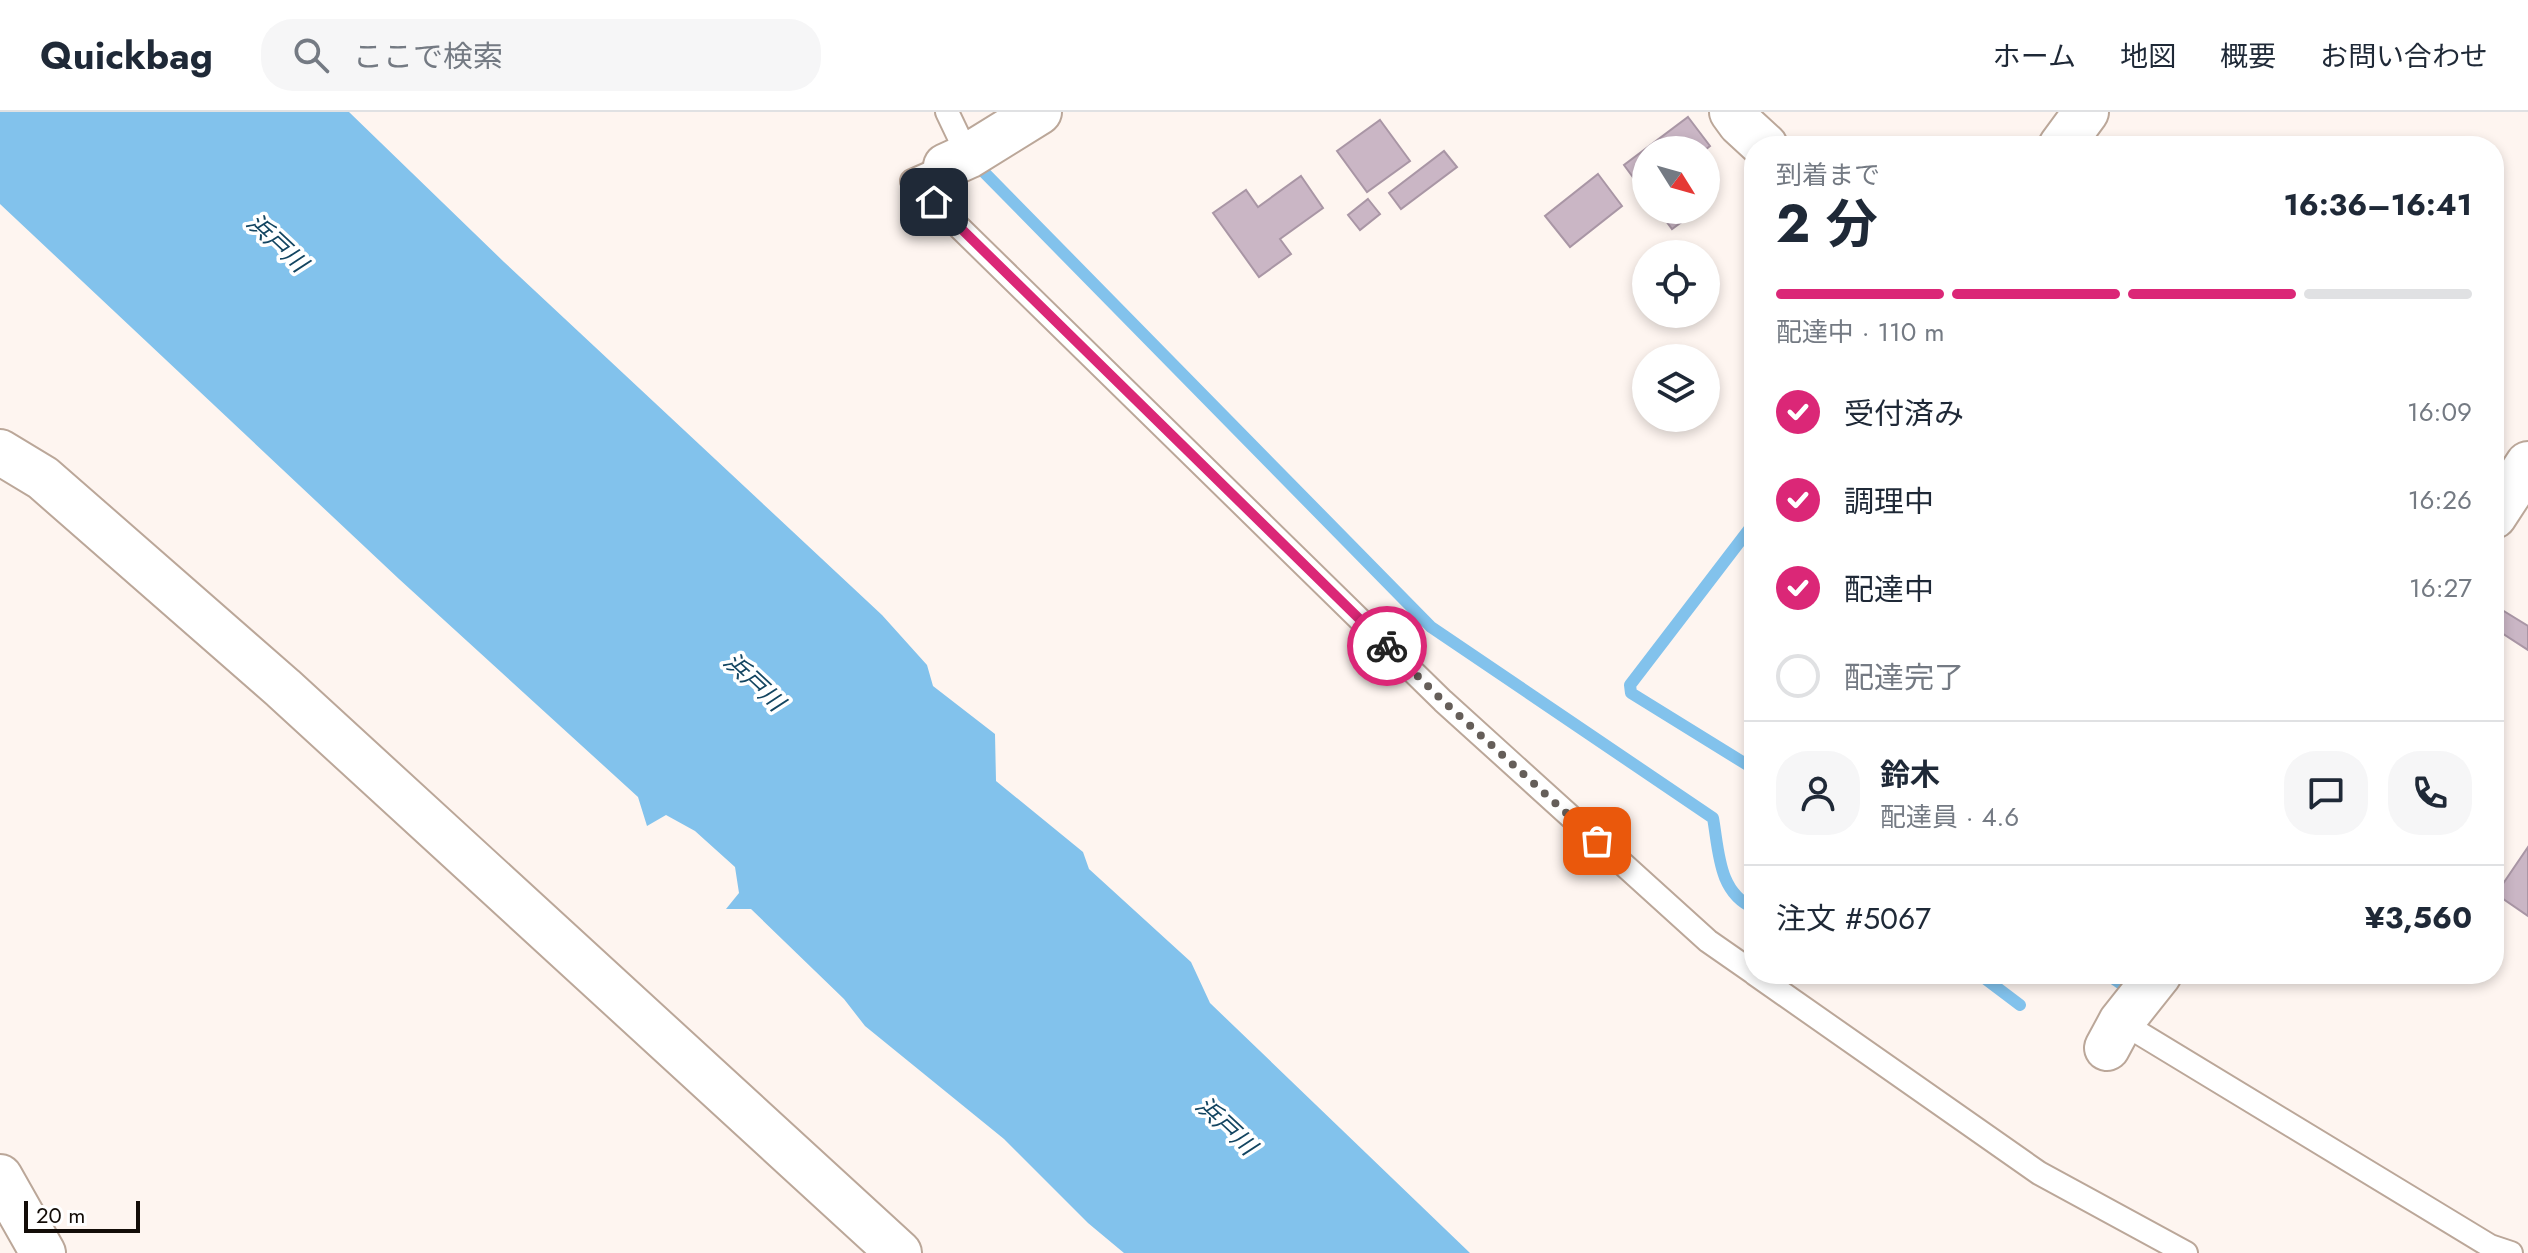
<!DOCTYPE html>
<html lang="ja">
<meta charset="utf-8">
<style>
:root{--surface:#fff;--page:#f6f6f7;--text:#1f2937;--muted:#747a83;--line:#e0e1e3;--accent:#db2777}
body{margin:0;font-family:Jost,"Noto Sans JP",sans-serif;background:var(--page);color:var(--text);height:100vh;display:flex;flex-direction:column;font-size:30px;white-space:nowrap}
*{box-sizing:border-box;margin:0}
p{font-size:26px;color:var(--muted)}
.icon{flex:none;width:44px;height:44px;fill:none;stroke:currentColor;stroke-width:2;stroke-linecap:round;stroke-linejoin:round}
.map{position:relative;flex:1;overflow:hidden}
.details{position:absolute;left:1744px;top:24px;width:760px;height:848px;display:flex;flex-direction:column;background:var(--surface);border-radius:32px;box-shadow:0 4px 12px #0003}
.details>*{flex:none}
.needle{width:52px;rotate:127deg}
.tools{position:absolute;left:1632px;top:24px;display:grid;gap:16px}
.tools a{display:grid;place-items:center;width:88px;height:88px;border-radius:50%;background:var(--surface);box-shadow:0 4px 12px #0003;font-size:40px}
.scale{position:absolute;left:24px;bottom:20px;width:116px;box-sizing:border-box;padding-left:8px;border:4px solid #130d08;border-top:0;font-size:22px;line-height:28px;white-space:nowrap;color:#130d08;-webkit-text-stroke:6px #fff;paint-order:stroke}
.pin{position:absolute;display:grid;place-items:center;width:68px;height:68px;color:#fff;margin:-34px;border-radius:16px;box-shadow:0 4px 12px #0006}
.courier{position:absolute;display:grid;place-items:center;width:80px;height:80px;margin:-40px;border:6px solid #db2777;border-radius:50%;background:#fff;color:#222;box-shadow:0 2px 10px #0007}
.overview em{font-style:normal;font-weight:700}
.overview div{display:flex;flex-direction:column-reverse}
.overview{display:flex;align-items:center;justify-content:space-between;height:136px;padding:0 32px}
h1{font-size:52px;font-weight:700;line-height:60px}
.bar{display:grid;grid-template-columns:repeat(4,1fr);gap:12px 8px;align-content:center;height:96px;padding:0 32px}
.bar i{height:10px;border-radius:6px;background:var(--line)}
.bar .current{background:var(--accent)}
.bar p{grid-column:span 4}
.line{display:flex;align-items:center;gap:20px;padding:0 32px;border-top:2px solid var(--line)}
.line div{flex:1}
.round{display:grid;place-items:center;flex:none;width:84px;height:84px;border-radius:32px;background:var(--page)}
ol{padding:0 32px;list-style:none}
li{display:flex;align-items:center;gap:24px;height:88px}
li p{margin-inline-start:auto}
li .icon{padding:8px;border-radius:50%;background:var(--accent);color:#fff;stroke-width:4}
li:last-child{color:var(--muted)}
li i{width:44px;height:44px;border:4px solid var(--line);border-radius:50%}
header{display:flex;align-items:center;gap:48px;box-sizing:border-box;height:112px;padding:0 40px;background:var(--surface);border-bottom:2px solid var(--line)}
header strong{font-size:38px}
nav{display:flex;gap:44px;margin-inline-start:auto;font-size:28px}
.search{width:560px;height:72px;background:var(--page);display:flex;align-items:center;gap:20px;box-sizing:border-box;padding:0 28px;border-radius:32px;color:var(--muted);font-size:30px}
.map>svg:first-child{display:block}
</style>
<header>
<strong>Quickbag</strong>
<div class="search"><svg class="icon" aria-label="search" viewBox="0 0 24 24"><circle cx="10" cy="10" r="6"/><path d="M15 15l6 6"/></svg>ここで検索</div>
<nav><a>ホーム</a><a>地図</a><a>概要</a><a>お問い合わせ</a></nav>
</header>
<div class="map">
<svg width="2528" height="1141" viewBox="0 0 2528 1141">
<rect width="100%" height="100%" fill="#fef5f0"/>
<path fill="#82c2ec" d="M0 0H349L504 150 882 503 927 553 933 574 995 622 996 669 1083 740 1089 757 1191 850 1210 891 1470 1141H1124L1088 1111 1004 1027 865 914 844 887 751 797H726L739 781 735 755 695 719 666 703 647 714 638 685 399 467 0 92Z"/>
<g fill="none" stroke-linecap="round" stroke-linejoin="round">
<path stroke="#82c2ec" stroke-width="12" d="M973 49 1431 515 1713 706C1719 739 1718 781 1754 796
M1754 411 1630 573 1631 581 1754 657
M1979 862 2020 893
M2107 862 2120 871"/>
</g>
<path fill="#cab6c5" stroke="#a996a5" stroke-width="2" d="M1688 5 1710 34 1705 38H1646V83L1624 53Z
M1380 8 1410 49 1367 80 1337 39Z
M1444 39 1457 55 1401 97 1389 81Z
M1598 62 1622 94 1570 135 1545 104Z
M1301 64 1323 96 1280 127 1291 142 1259 165 1213 101 1246 78 1258 95Z
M1368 87 1380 102 1360 118 1348 103Z
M1658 98H1692L1694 101 1672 117Z
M2494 493 2528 514V538L2494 516Z
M2528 735V804L2496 782Z"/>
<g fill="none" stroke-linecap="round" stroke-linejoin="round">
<g stroke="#bba799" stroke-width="26">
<path id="lane" d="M947 0 968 44
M946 54 912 69 1443 589 1708 829 1754 861
M1755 862 2039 1061 2186 1141
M2121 910 2490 1134 2511 1141"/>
</g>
<g stroke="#bba799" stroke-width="48">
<path id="street" d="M1732 0 1740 11 1765 34
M2061 34 2086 0
M946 54 968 44 1039 0
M0 340 43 366 283 576 899 1141
M2494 404 2528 352
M2107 936 2121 910 2159 862
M0 1065 43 1141"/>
</g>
<use href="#lane" stroke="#fff" stroke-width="22"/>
<use href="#street" stroke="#fff" stroke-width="44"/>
</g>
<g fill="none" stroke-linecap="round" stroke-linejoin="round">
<path stroke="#655e59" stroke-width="8" stroke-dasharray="0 14.4" d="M1387 534 1443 589 1597 729"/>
<path stroke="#db2777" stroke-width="10" d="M934 90 1387 534"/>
</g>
<g text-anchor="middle" stroke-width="7" stroke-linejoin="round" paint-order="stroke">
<g font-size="24" font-style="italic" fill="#134561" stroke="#fff">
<text transform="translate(277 131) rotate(43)" y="8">浜戸川</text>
<text transform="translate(754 570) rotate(43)" y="8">浜戸川</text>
<text transform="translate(1226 1014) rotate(43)" y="8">浜戸川</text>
</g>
</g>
</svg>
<div class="tools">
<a><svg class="needle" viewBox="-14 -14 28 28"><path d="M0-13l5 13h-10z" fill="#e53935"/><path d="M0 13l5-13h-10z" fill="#747a83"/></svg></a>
<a><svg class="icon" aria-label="locate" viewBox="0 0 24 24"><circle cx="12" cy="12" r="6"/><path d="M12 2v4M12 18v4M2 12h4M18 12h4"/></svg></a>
<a><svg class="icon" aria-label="layers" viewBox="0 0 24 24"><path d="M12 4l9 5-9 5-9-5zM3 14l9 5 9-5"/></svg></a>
</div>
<div class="scale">20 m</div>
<div class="pin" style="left:1597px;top:729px;background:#ea580c"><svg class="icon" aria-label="bag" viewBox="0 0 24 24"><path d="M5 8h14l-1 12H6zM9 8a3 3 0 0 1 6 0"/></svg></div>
<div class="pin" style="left:934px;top:90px;background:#1f2937"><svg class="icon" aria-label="home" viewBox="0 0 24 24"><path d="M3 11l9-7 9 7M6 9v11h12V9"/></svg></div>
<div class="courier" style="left:1387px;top:534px"><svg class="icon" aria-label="bike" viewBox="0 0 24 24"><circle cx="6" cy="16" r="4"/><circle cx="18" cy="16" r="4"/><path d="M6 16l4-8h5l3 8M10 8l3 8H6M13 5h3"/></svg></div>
<section class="details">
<div class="overview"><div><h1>2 分</h1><p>到着まで</p></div><em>16:36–16:41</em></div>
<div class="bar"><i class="current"></i><i class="current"></i><i class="current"></i><i></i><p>配達中 · 110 m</p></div>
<ol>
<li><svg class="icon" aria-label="check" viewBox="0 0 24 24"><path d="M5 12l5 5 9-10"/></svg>受付済み<p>16:09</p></li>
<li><svg class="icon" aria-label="check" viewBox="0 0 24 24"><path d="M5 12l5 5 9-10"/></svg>調理中<p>16:26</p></li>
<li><svg class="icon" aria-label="check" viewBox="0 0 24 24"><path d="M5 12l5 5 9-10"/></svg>配達中<p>16:27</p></li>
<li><i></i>配達完了</li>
</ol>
<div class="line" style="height:144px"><a class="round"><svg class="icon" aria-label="person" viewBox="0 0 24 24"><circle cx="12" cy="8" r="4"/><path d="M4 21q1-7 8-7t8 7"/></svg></a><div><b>鈴木</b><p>配達員 · 4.6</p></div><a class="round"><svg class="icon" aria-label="chat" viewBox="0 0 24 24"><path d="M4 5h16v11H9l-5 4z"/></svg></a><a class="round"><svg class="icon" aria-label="phone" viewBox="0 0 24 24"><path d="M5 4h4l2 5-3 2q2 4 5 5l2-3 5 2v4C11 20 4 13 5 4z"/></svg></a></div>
<div class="line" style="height:104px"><div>注文 #5067</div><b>¥3,560</b></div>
</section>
</div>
